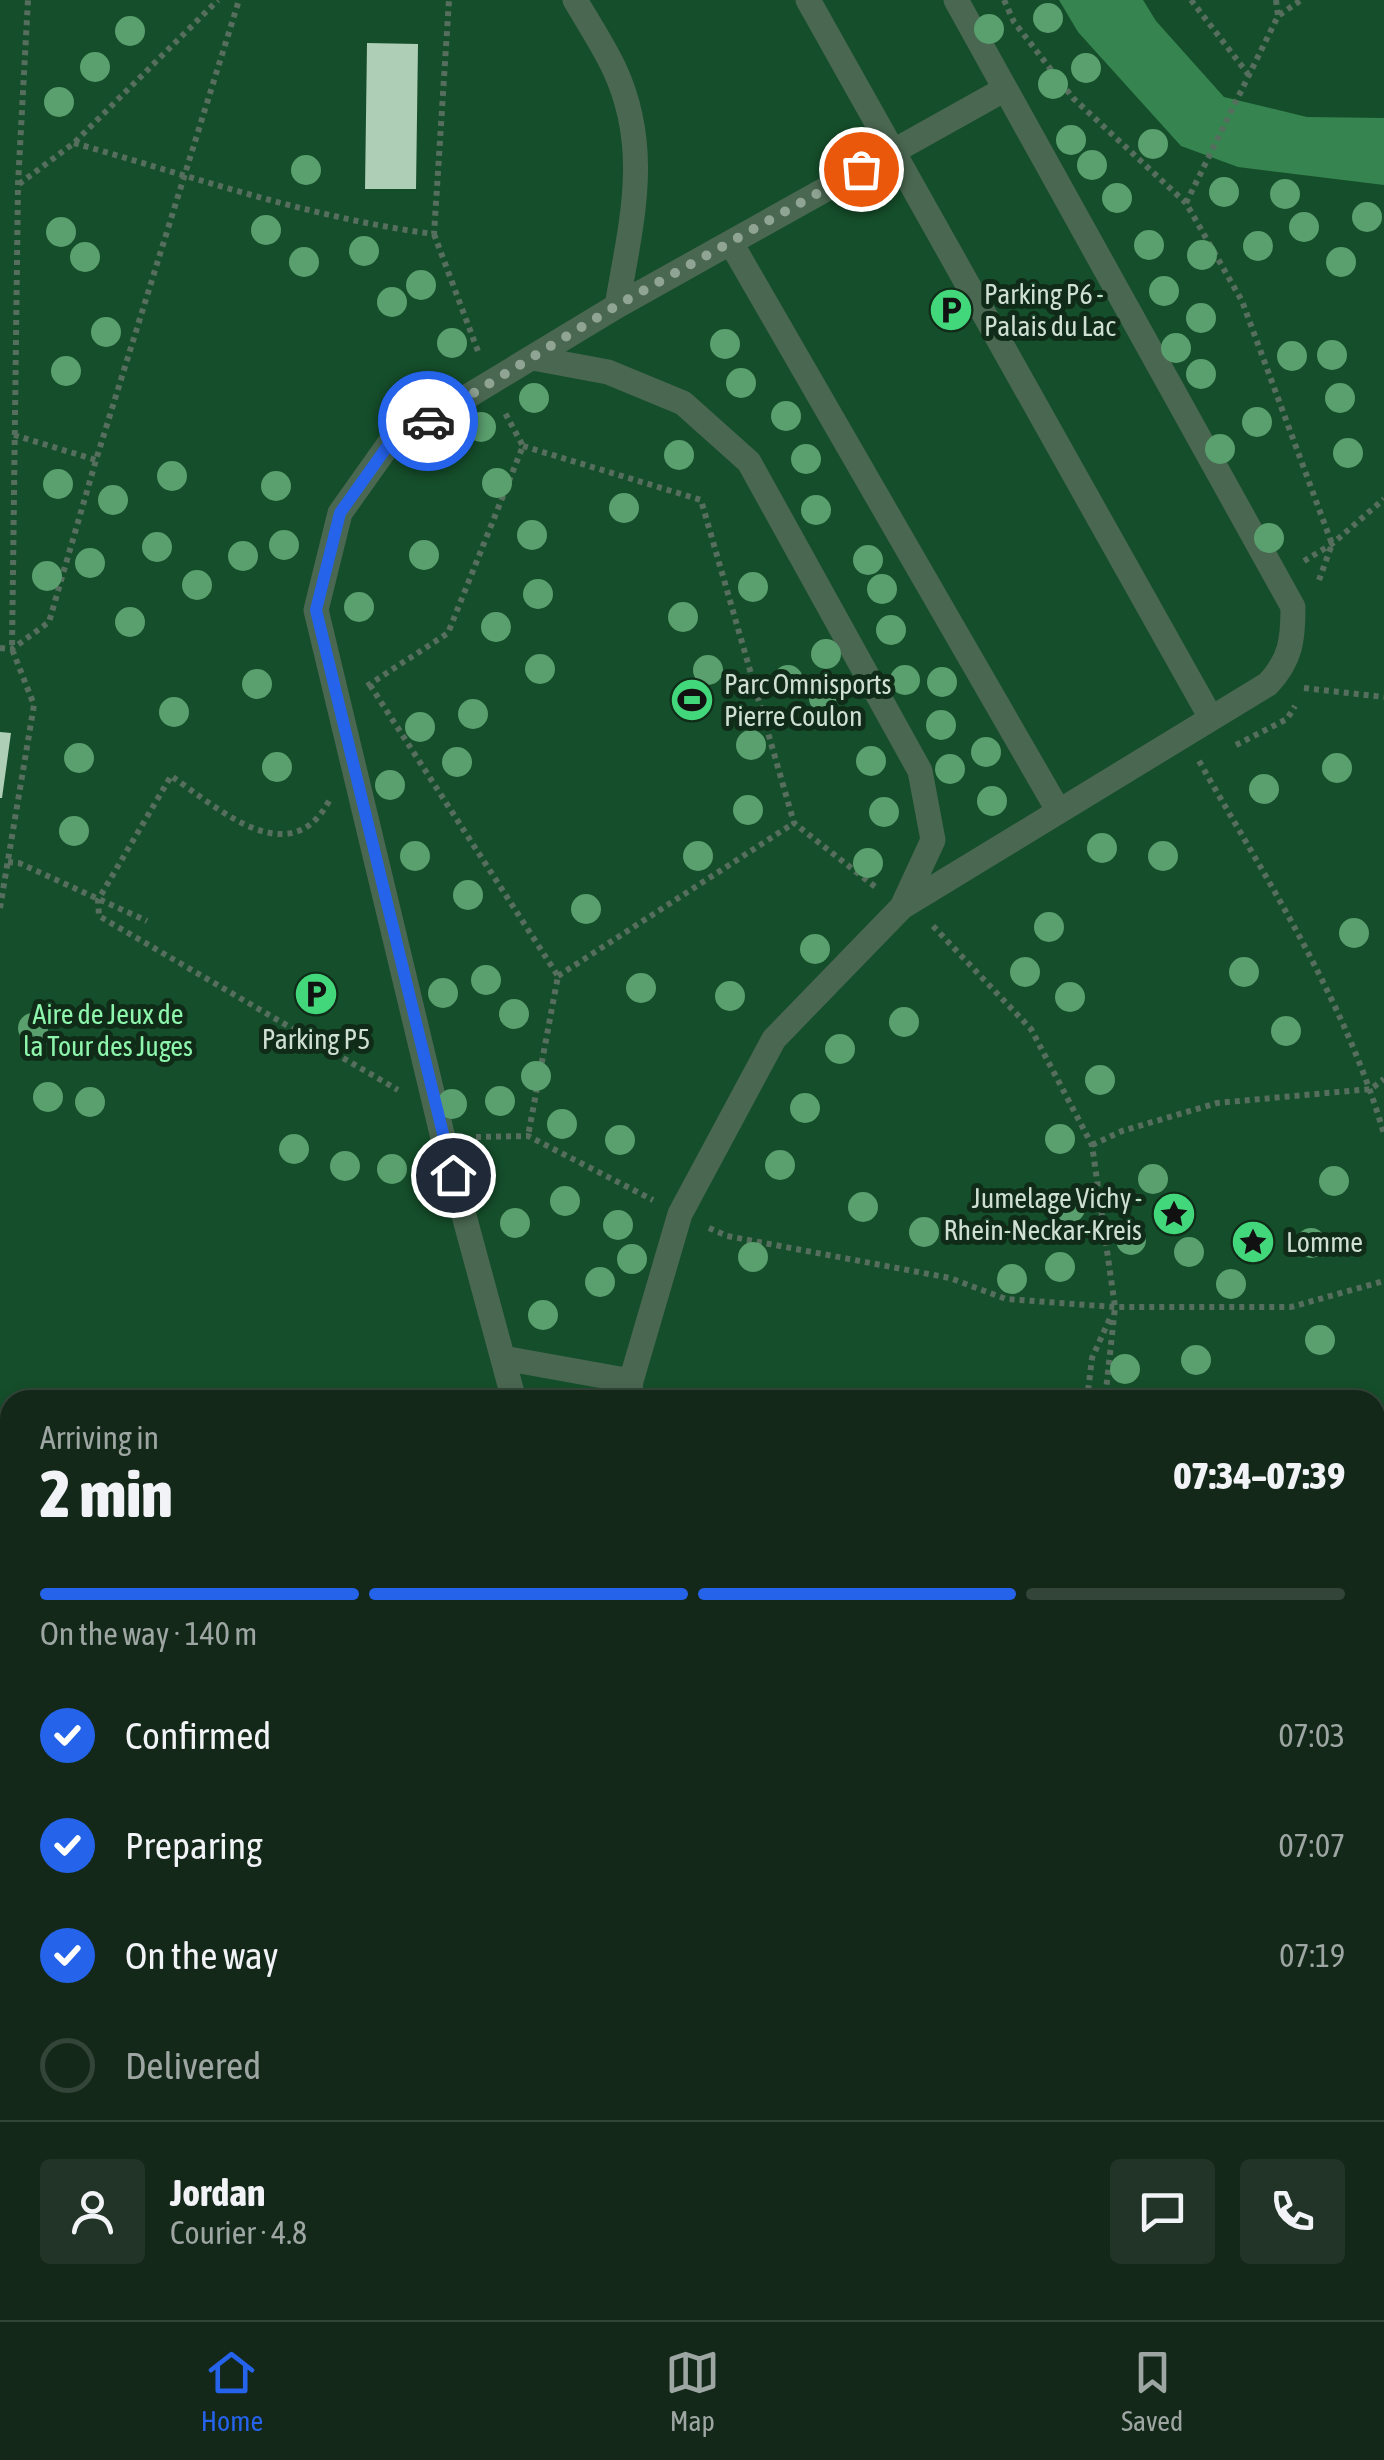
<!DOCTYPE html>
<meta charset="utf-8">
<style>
:root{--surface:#14281a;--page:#213427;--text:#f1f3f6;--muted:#9da6a2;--line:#334439;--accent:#2563eb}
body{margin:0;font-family:"Asap Condensed",sans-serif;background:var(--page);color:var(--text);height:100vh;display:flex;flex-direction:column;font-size:38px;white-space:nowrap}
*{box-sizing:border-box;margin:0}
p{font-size:32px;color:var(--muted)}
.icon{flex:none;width:55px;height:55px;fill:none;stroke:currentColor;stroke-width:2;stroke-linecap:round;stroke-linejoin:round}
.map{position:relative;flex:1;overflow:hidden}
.side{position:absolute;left:0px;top:1390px;width:1385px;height:930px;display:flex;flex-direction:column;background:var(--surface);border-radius:30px 30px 0 0;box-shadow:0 5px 15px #0003,0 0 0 2px var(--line)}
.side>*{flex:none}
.pin{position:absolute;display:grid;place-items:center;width:85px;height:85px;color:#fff;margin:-42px;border:5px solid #fff;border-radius:50%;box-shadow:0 2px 10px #0007}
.courier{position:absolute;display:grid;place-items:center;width:100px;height:100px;margin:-50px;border:8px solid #2563eb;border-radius:50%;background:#fff;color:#222;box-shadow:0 2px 12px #0007}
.overview em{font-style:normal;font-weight:800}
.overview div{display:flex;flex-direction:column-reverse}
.overview{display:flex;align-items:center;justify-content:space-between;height:170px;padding:0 40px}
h1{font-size:65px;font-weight:800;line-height:75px}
.bar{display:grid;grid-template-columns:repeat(4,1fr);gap:15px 10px;align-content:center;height:120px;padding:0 40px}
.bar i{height:12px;border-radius:8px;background:var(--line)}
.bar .on{background:var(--accent)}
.bar p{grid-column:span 4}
.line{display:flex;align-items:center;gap:25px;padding:0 40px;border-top:2px solid var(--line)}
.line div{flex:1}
.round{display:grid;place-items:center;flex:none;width:105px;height:105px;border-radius:10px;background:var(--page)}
ol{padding:0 40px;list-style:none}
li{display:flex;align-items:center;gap:30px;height:110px}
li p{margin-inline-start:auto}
li .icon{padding:10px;border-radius:50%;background:var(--accent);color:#fff;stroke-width:4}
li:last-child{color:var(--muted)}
li i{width:55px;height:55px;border:5px solid var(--line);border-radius:50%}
.menu{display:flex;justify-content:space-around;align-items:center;height:140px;border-top:2px solid var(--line);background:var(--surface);font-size:28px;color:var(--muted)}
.menu a{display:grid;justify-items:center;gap:5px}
.menu .on{color:var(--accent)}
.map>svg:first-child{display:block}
</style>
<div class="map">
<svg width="1384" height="2320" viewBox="0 0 1384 2320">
<rect width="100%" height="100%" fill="#1a3522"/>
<path fill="#154e2a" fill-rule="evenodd" d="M0 0H1384V2320H0ZM10 1400H1375V2310H10Z"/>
<path fill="#368450" d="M1059 0H1143L1156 21 1224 97 1307 117 1384 118V185L1238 167 1181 146 1078 32Z"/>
<path fill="#aeceb5" d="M367 43 418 44 416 189H365Z
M0 732 11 733 2 798H0Z
M1375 1603 1384 1604V1879L1375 1878Z
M0 2291 10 2292V2310H20L18 2320H0Z"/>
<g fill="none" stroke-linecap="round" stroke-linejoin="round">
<path stroke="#566e5d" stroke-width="6" stroke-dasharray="5 5" stroke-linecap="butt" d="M1004 0 1014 22 1073 98 1186 203 1242 301 1332 544 1318 583
M1191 0 1248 74
M1276 0 1278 16
M74 143C194 177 310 218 434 234L449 0
M19 184 74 143 218 0
M1186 203 1278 16 1301 0
M434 234 479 354
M14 435 96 460
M523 446 701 500 794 823 878 889
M1304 561 1332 544 1384 499
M0 648 12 649 49 622 96 460 239 0
M370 685 558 976 528 1136
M367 686 448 633 523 446 504 411
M1304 688 1384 697
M1236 745 1287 719 1295 706
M1199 761C1268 882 1345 1000 1384 1134
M329 801C289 875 216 806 171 776L98 900 99 916 398 1090
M8 862 19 863 147 921
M0 908 34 705 12 649 18 184 28 0
M933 926 1031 1029 1092 1145 1115 1307 1105 1400
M558 976 794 823
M476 1137 528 1136 653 1200
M1092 1145 1122 1131 1217 1103 1371 1089 1384 1079
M709 1228 727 1236 950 1278 1006 1299 1115 1307H1291L1384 1281
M1087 1400 1092 1358 1111 1316
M1375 1584 1384 1585
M0 2108 10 2114
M79 2310V2313L92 2320
M1103 2311 1121 2320"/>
<path stroke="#4a6751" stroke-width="25" d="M575 0C588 22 603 45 614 68 652 149 631 223 617 306
M808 0 1211 718
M731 243 1058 810
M533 358 608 372 683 403 749 462 920 771 933 840 902 907
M503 1358 631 1381
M514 1400 443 1138 316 610 340 513 389 444 617 306 1005 89
M629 1400 631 1381 680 1214 774 1039 902 907 1268 684C1291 659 1293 640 1293 607L956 0
M1375 1956 1384 1957
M1375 2038 1384 2039
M983 2310 998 2320
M1055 2310 1074 2320
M1276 2320 1278 2310
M1326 2320 1328 2310"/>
</g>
<g fill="#5a9f6e">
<circle cx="1048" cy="18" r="15"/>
<circle cx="989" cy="29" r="15"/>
<circle cx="130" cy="31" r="15"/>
<circle cx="95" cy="67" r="15"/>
<circle cx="1086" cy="68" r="15"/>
<circle cx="1053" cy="84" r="15"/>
<circle cx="59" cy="102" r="15"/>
<circle cx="1071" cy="140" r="15"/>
<circle cx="1153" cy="144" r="15"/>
<circle cx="1092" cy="165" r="15"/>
<circle cx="306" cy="170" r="15"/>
<circle cx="1224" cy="192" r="15"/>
<circle cx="1285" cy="194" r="15"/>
<circle cx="1117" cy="198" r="15"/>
<circle cx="1367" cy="217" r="15"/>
<circle cx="1304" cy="227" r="15"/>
<circle cx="266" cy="230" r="15"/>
<circle cx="61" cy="232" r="15"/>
<circle cx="1149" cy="245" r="15"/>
<circle cx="1258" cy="246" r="15"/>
<circle cx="364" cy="251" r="15"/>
<circle cx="1202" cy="255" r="15"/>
<circle cx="85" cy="257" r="15"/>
<circle cx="304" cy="262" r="15"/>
<circle cx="1341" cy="262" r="15"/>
<circle cx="421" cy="285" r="15"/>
<circle cx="1164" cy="291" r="15"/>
<circle cx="392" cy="302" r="15"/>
<circle cx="1201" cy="318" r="15"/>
<circle cx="106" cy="332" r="15"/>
<circle cx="452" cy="343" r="15"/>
<circle cx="725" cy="344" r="15"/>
<circle cx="1176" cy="348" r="15"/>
<circle cx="1332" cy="355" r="15"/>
<circle cx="1292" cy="356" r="15"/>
<circle cx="66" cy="371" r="15"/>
<circle cx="1201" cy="374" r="15"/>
<circle cx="741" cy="383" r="15"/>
<circle cx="534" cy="398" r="15"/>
<circle cx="1340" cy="398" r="15"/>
<circle cx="786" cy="416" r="15"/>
<circle cx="1257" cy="422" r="15"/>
<circle cx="481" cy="427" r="15"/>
<circle cx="1220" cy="449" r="15"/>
<circle cx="1348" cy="453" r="15"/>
<circle cx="679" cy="455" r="15"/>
<circle cx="806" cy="459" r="15"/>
<circle cx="172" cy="476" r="15"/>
<circle cx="497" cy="483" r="15"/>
<circle cx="58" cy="484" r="15"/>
<circle cx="276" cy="486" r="15"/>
<circle cx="113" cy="500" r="15"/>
<circle cx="624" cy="508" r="15"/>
<circle cx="816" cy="510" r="15"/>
<circle cx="532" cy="535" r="15"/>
<circle cx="1269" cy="538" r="15"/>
<circle cx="284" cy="545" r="15"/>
<circle cx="157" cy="547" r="15"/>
<circle cx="424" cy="555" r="15"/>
<circle cx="243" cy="556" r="15"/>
<circle cx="868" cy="560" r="15"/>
<circle cx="90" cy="563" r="15"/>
<circle cx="47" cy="576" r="15"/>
<circle cx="197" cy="585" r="15"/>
<circle cx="753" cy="587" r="15"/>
<circle cx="882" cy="589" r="15"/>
<circle cx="538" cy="594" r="15"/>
<circle cx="359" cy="607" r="15"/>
<circle cx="683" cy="617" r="15"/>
<circle cx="130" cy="622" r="15"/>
<circle cx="496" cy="627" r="15"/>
<circle cx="891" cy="630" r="15"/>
<circle cx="826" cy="654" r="15"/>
<circle cx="540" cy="669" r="15"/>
<circle cx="708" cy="670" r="15"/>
<circle cx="788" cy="680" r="15"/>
<circle cx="905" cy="680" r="15"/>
<circle cx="942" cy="682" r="15"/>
<circle cx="257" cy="684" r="15"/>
<circle cx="824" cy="698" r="15"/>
<circle cx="174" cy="712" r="15"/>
<circle cx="473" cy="714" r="15"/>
<circle cx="941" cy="725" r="15"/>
<circle cx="420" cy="727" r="15"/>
<circle cx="751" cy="745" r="15"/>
<circle cx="986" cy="752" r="15"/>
<circle cx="79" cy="758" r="15"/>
<circle cx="871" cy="761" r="15"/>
<circle cx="457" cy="762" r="15"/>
<circle cx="277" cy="767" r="15"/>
<circle cx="1337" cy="768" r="15"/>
<circle cx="950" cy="769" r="15"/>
<circle cx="390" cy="785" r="15"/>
<circle cx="1264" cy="789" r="15"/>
<circle cx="992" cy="801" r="15"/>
<circle cx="748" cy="810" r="15"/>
<circle cx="884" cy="812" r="15"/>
<circle cx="74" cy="831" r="15"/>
<circle cx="1102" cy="848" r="15"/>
<circle cx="415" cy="856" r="15"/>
<circle cx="698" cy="856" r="15"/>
<circle cx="1163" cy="856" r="15"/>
<circle cx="868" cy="863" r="15"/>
<circle cx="468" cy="895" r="15"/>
<circle cx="586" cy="909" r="15"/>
<circle cx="1049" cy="927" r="15"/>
<circle cx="1354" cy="933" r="15"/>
<circle cx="815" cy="949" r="15"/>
<circle cx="1025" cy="972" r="15"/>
<circle cx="1244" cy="972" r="15"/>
<circle cx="486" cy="980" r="15"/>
<circle cx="641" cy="988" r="15"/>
<circle cx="443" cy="993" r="15"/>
<circle cx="730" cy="996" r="15"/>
<circle cx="1070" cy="997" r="15"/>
<circle cx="514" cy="1014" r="15"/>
<circle cx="904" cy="1022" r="15"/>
<circle cx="33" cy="1028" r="15"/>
<circle cx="1286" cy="1031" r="15"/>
<circle cx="840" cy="1049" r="15"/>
<circle cx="536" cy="1076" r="15"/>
<circle cx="1100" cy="1080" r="15"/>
<circle cx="48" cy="1097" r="15"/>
<circle cx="500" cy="1101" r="15"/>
<circle cx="90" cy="1102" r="15"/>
<circle cx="452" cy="1104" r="15"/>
<circle cx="805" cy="1108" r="15"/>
<circle cx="562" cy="1124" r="15"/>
<circle cx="1060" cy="1139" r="15"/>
<circle cx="620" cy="1140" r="15"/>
<circle cx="294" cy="1149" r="15"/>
<circle cx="780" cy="1165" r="15"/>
<circle cx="345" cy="1166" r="15"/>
<circle cx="392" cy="1169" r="15"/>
<circle cx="1153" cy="1179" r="15"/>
<circle cx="1334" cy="1181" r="15"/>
<circle cx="565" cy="1201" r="15"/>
<circle cx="863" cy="1207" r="15"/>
<circle cx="1070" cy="1208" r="15"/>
<circle cx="515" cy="1223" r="15"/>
<circle cx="618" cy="1225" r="15"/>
<circle cx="924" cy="1232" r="15"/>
<circle cx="1131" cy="1240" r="15"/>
<circle cx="1311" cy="1243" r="15"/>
<circle cx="1189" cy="1252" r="15"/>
<circle cx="753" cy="1257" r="15"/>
<circle cx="632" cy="1259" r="15"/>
<circle cx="1060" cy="1267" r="15"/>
<circle cx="1012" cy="1279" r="15"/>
<circle cx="600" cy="1282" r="15"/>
<circle cx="1231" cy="1284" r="15"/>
<circle cx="543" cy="1315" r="15"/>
<circle cx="1320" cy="1340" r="15"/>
<circle cx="1196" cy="1360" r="15"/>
<circle cx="1125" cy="1369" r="15"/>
</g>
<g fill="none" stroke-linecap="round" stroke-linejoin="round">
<path stroke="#90a494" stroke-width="10" stroke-dasharray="0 18" d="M428 421 616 306 861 169"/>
<path stroke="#2563eb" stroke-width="12" d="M428 421 389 444 340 513 316 610 453 1175"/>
</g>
<defs>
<g id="parking-disc" transform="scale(2.25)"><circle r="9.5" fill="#43d77b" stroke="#102b18"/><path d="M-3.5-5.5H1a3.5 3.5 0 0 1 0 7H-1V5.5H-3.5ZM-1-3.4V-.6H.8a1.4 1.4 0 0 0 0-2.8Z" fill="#111"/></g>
<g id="stadium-disc" transform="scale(2.25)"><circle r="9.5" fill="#43d77b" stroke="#102b18"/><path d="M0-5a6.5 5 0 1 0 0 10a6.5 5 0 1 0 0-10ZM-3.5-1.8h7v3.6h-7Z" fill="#111"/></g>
<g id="sight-disc" transform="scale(2.25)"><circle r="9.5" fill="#43d77b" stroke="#102b18"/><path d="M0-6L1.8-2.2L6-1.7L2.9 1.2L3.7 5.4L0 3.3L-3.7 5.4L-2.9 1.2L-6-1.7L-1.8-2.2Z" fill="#111"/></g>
</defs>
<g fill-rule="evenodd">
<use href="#parking-disc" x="951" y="310"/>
<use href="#stadium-disc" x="692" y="700"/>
<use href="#parking-disc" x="316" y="994"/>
<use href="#sight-disc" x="1174" y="1214"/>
<use href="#sight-disc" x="1253" y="1242"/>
</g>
<g text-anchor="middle" stroke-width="10" stroke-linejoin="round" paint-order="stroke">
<g font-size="28" fill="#cfdfd2" stroke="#102b18" text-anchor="start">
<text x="984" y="304">Parking P6 -<tspan x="984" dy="32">Palais du Lac</tspan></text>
<text x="724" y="694">Parc Omnisports<tspan x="724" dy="32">Pierre Coulon</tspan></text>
<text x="316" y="1049" text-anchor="middle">Parking P5</text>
<text x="1142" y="1208" text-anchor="end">Jumelage Vichy -<tspan x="1142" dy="32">Rhein-Neckar-Kreis</tspan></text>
<text x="1286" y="1252">Lomme</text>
</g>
<g font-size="28" fill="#8ef6ac" stroke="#102b18">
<text x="108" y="1024">Aire de Jeux de<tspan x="108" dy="32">la Tour des Juges</tspan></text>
</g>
</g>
</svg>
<div class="pin" style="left:861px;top:169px;background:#ea580c"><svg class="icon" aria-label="bag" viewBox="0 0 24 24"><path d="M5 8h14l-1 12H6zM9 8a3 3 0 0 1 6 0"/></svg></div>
<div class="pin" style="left:453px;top:1175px;background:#1f2937"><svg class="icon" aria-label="home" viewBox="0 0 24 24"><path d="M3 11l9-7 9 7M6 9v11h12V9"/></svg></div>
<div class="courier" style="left:428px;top:421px"><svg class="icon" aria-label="car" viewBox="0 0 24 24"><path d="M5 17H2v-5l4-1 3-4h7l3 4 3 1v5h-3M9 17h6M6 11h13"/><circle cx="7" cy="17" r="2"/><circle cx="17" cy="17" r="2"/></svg></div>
<section class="side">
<div class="overview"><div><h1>2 min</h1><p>Arriving in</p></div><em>07:34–07:39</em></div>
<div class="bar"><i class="on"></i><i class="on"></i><i class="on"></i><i></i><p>On the way · 140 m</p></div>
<ol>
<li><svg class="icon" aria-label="check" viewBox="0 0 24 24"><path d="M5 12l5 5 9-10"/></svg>Confirmed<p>07:03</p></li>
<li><svg class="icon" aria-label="check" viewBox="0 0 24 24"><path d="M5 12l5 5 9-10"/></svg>Preparing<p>07:07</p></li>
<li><svg class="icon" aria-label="check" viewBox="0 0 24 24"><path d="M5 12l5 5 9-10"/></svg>On the way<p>07:19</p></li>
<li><i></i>Delivered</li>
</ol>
<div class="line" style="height:180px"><a class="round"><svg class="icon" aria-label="person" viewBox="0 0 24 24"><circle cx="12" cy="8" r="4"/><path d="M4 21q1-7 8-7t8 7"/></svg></a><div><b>Jordan</b><p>Courier · 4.8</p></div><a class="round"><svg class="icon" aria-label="chat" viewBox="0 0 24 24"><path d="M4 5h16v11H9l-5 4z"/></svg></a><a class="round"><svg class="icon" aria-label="phone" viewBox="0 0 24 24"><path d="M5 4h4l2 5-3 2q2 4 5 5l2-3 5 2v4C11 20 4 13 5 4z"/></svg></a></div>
</section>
</div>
<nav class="menu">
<a class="on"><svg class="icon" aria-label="home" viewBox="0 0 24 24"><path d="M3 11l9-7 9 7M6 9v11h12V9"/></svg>Home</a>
<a><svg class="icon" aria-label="map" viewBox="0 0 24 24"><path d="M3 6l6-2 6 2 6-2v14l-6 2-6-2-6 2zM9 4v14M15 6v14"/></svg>Map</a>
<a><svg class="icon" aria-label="saved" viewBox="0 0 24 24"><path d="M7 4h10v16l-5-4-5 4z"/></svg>Saved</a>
</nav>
